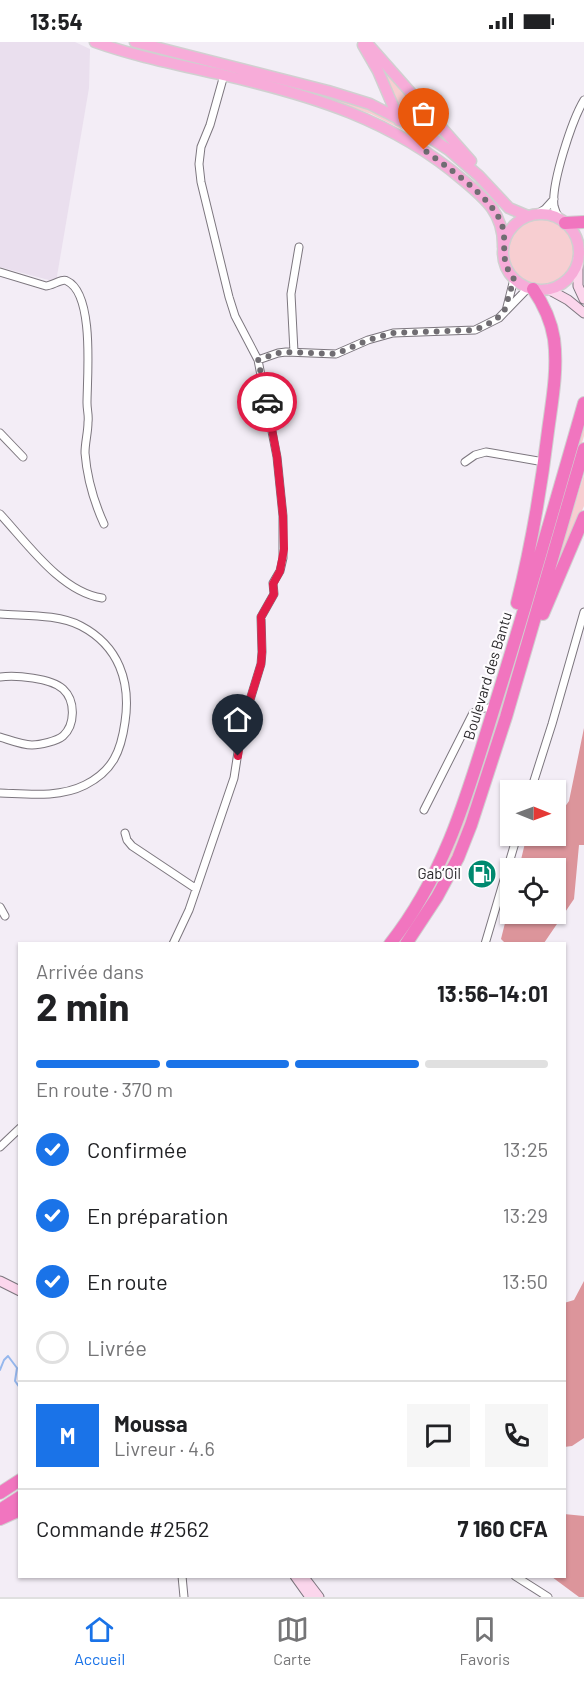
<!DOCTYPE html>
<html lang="fr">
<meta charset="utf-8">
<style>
:root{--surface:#fff;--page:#f6f6f6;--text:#202124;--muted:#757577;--line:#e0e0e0;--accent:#1a73e8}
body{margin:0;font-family:Barlow,sans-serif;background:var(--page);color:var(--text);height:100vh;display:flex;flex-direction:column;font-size:22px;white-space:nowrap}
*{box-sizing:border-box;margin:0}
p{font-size:20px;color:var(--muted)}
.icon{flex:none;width:33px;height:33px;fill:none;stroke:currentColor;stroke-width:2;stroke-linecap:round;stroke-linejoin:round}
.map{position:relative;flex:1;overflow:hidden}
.side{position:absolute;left:18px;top:900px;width:548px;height:636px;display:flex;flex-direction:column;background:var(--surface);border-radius:0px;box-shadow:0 2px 4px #0004}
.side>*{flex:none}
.needle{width:39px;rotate:91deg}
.fabs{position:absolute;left:500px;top:738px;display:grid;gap:12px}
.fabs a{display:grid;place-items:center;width:66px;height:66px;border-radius:0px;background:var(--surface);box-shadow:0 2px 4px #0004;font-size:30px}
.pin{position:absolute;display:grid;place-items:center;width:51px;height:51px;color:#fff;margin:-62px -26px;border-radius:50% 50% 50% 0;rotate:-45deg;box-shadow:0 0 6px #0007}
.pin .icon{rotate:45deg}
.courier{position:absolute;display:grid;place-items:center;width:60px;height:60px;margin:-30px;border:4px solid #e11d48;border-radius:50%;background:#fff;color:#222;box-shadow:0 2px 8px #0007}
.head em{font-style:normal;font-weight:700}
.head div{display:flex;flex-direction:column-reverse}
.head{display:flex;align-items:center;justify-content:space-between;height:102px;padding:0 18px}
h1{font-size:39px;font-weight:700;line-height:45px}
.bar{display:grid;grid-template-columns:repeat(4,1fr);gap:9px 6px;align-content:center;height:72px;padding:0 18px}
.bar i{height:8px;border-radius:4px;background:var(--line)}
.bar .current{background:var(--accent)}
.bar p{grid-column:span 4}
.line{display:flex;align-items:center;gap:15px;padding:0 18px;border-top:2px solid var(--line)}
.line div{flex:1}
.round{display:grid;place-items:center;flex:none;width:63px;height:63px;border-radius:0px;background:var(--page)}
ol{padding:0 18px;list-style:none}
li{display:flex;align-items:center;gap:18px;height:66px}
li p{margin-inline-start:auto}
li .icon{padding:6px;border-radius:50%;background:var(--accent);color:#fff;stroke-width:4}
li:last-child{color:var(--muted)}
li i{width:33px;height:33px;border:3px solid var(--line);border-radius:50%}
.status{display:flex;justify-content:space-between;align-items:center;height:42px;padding:0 30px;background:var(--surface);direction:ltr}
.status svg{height:16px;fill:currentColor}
.tabs{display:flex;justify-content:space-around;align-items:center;height:84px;border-top:2px solid var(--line);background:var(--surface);font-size:16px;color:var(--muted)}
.tabs a{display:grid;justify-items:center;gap:3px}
.tabs .current{color:var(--accent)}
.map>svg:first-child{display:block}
</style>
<div class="status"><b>13:54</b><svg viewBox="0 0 49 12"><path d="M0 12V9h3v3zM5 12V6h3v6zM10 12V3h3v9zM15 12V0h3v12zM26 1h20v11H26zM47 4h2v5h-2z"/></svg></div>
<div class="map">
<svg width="584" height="1555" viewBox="0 0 584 1555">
<rect width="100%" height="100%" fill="#f3edf6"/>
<path fill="#eadfee" d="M0 0H75L90 7 89 46 56 240 0 225Z"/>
<path fill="#f7ced1" d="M376 15 451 104 401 70Z
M326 53C344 58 395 72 403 88L371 72 325 56Z
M508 210a33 33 0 1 1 66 0a33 33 0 1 1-66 0Z
M584 376V394L471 773 446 830 401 901 397 902 432 846Z
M584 433V464L548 547Z"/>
<path fill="#dc959b" d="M584 686V803H579L574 857 544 901H505L501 897 510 861V872H555V826H519L525 801 539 794H555V779L569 759Z
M584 1239V1396L572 1404 564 1405V1261L574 1258Z
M564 1472 584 1474V1555H579L552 1535 564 1534Z"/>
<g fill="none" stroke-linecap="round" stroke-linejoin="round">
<path stroke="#95b7ed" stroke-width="2" d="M0 1328 4 1318 8 1314 17 1326 15 1339 20 1346"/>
<g stroke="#7c767e" stroke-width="9">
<path id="street" d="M224 33 210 83 201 105 199 122 201 140 229 255 235 274 258 318 278 311 286 310 336 312 368 298 393 291 475 288 499 276 528 246
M537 172 545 167 554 157
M560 177C557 173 555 169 554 164 551 142 572 78 584 58
M0 230 46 244C52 244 62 236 67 239 95 252 87 336 87 361 87 368 89 374 88 380 88 391 85 400 85 411 87 436 94 460 104 482
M507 265 514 237
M294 310 291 252 299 205
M0 391 23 415
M465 420 475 413 486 410 544 420
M0 472C27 501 61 550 102 556
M0 572C26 574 58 572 81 584 119 604 131 640 125 680 121 709 113 729 85 743 59 756 28 752 0 751
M0 635C16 633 51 636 63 647 76 659 75 683 63 694 57 699 40 703 32 703 22 703 10 698 0 695
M531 748 552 682 584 570
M424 768 473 671 483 666H494
M125 791 127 798 132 804 195 846
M0 865 5 874
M173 902 189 868 234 736 242 684 261 622 262 610 261 575 274 552 273 541 280 529 283 516V474L277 415 258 318
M485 902 517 794
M0 1105 20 1086
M182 1534 184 1555
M515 1534 548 1555"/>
</g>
<g stroke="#7c767e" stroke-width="11">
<path id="secondary" d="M578 217V244L584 257
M548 247 568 258 584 271
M0 1239 20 1249
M295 1534 310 1555
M303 1534 319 1555"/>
</g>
<g stroke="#d0d0d0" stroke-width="13">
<path id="primary" d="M95 0C137 15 180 23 223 33 311 53 393 78 463 138 486 157 504 172 503 205
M135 0 328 49 370 62 409 82 449 108 479 134 509 166 528 174
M366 0 471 119
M363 3 378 29 399 78
M503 210a38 38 0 1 1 76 0a38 38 0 1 1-76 0Z"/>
</g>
<g stroke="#d0d0d0" stroke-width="14">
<path id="highway" d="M565 181 584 180
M517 561C531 505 541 447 548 389 552 359 558 328 554 297 551 278 544 263 533 247
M543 572 584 475
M390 902C449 827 470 742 498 653 528 557 556 459 584 361
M406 902 437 855 458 816 471 783 506 675 584 407
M0 1451 20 1438
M0 1468 20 1455
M0 1477 20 1468"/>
</g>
<use href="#street" stroke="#fff" stroke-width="7"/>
<use href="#secondary" stroke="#fbd6ec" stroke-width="9"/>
<use href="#primary" stroke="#f7acd9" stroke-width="10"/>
<use href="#highway" stroke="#f175bf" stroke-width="12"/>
</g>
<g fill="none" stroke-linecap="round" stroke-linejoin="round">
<path stroke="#706d72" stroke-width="6" stroke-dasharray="0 10.8" d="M267 360 258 318 278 311 286 310 336 312 368 298 393 291 475 288 494 279 504 270 514 237C498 217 508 203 502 183 493 156 447 125 424 108"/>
<path stroke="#e11d48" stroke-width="8" d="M238 714 242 684 261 622 262 610 261 575 274 552 273 542 280 529 284 507 283 474 277 415 267 360"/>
</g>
<defs>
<g id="fuel-disc" transform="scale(1.5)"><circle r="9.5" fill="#00896f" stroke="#fefcfe"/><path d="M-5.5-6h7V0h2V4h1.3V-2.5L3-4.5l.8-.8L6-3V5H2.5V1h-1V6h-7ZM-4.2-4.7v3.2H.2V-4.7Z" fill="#fff"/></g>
</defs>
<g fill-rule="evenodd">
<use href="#fuel-disc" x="482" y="832"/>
</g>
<g text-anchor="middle" stroke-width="4.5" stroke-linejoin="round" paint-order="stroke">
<g font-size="15" fill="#2a282b" stroke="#fefcfe">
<text transform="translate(488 634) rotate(-73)" y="5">Boulevard des Bantu</text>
</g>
<g font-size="15" fill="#2a282b" stroke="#fefcfe" text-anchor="end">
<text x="461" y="837">Gab’Oil</text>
</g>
</g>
</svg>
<div class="fabs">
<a><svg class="needle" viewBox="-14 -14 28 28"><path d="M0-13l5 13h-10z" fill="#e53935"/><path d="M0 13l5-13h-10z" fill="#757577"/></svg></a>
<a><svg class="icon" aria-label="locate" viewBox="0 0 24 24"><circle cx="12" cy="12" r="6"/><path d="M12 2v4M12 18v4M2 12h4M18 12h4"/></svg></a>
</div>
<div class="pin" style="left:424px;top:108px;background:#ea580c"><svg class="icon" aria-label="bag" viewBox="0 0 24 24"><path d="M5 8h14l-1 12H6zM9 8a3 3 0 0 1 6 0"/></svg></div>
<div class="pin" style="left:238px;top:714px;background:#1f2937"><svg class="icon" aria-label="home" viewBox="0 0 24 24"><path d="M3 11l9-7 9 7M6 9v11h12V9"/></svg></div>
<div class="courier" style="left:267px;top:360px"><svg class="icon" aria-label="car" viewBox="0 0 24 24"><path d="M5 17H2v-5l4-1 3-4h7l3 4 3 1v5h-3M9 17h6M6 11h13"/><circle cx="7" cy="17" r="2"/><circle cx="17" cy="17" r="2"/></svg></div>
<section class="side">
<div class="head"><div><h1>2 min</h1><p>Arrivée dans</p></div><em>13:56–14:01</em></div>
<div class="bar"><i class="current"></i><i class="current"></i><i class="current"></i><i></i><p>En route · 370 m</p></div>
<ol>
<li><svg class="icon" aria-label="check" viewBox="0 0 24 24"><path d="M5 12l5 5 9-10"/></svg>Confirmée<p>13:25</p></li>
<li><svg class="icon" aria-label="check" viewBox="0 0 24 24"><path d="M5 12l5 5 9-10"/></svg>En préparation<p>13:29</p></li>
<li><svg class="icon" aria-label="check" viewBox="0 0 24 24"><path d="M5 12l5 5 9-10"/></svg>En route<p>13:50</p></li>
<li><i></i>Livrée</li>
</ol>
<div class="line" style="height:108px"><b class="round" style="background:var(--accent);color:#fff">M</b><div><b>Moussa</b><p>Livreur · 4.6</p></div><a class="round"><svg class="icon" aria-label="chat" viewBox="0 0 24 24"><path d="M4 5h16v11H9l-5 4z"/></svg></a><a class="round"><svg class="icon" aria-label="phone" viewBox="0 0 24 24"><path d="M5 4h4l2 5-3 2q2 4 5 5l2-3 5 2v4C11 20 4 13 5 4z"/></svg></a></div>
<div class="line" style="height:78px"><div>Commande #2562</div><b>7 160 CFA</b></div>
</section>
</div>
<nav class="tabs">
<a class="current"><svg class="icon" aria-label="home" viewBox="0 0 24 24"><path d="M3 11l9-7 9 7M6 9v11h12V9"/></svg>Accueil</a>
<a><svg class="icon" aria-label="map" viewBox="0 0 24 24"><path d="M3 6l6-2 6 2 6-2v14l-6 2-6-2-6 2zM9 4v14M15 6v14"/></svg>Carte</a>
<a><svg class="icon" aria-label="saved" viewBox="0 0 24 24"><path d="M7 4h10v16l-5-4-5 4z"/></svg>Favoris</a>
</nav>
